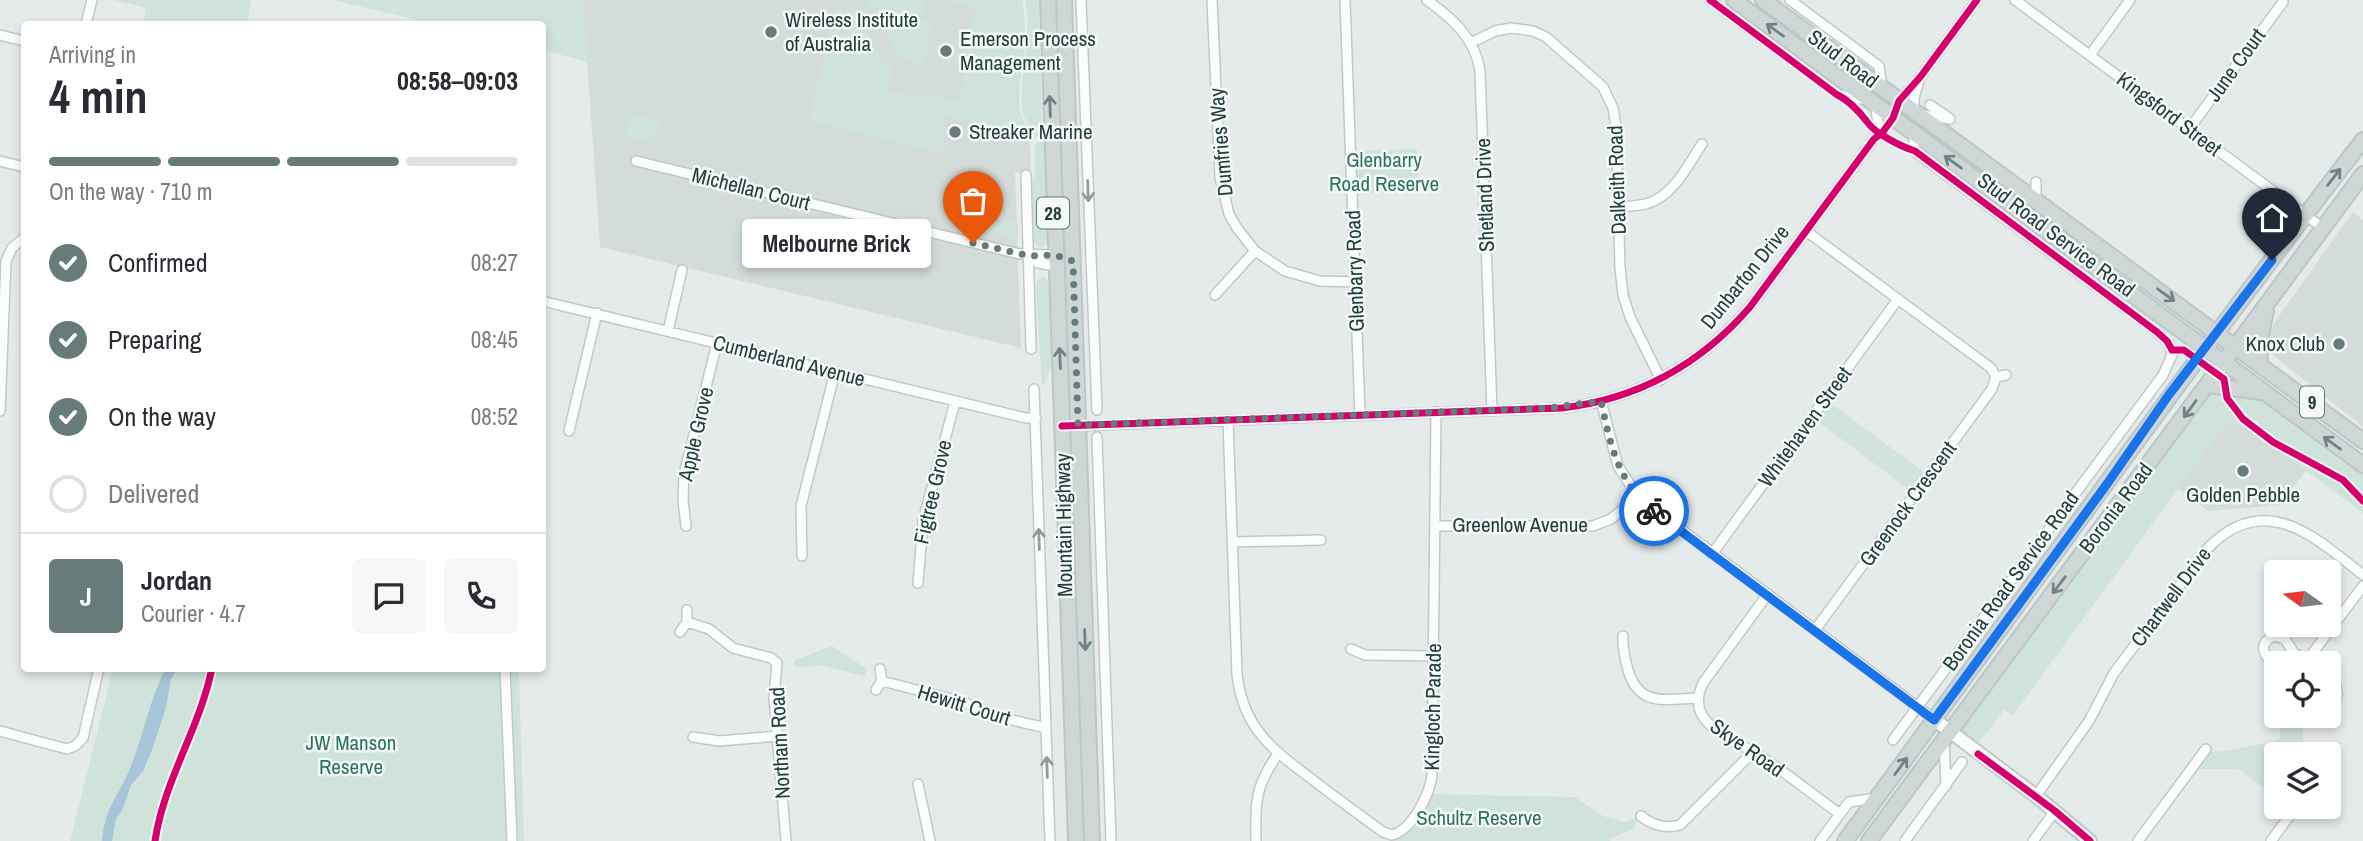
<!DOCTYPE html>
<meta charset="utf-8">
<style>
:root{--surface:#fff;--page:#f7f7f7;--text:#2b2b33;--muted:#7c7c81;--line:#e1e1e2;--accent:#677b7a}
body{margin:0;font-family:"Archivo Narrow",sans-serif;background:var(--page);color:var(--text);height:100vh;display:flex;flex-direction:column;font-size:26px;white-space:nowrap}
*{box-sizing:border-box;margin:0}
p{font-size:23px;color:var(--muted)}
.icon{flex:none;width:38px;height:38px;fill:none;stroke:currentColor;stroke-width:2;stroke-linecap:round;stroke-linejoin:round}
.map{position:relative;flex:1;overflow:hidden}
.side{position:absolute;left:21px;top:21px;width:525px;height:651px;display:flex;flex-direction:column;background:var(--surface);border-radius:7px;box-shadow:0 4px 10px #0003}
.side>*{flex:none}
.needle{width:46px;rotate:284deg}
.tools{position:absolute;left:2264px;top:560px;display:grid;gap:14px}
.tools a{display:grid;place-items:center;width:77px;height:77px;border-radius:7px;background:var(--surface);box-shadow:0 4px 10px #0003;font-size:35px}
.pin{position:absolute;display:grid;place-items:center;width:60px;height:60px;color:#fff;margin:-72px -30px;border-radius:50% 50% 50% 0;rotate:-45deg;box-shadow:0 0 7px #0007}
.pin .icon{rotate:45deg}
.courier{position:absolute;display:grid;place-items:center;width:70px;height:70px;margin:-35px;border:5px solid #1a73e8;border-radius:50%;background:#fff;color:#222;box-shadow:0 2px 9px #0007}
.bubble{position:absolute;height:49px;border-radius:7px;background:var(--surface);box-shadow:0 4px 10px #0003;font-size:23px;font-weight:700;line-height:49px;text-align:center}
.headline em{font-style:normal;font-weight:700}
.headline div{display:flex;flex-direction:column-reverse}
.headline{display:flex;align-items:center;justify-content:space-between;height:119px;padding:0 28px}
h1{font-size:46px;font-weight:700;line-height:52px}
.bar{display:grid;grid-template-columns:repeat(4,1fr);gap:10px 7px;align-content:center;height:84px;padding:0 28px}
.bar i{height:9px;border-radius:5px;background:var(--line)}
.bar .on{background:var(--accent)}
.bar p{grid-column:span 4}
.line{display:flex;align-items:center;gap:18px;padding:0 28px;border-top:2px solid var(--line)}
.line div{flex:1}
.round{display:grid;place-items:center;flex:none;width:74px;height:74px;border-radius:7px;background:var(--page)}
ol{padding:0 28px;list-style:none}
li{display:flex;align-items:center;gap:21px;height:77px}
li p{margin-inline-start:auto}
li .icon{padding:7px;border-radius:50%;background:var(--accent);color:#fff;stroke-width:4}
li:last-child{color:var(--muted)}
li i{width:38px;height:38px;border:4px solid var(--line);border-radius:50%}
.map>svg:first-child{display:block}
</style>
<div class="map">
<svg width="2363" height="841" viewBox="0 0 2363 841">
<rect width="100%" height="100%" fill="#e5ebea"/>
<path fill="#d3dcda" d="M583 0H1006L1014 133 1030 137 1031 176 1015 172 1021 348 600 247Z
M2353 212 2363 220V427L2279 360 2271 352 2268 337 2274 323Z
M2235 423 2245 425 2307 469 2280 505 2209 511 2178 488 2224 426Z"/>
<path fill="#cfe3db" d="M114 0H251L247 24H143L146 8Z
M333 0H583L588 62 543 50 542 24H435Z
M865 0H926L921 19 932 22 929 36 924 40 930 50 925 53 923 64 899 58Z
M946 0H1022C1025 15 1025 29 1025 44 1023 74 1009 111 1033 135V139L1031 136 943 115 944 154 809 121 834 9 850 12 853 10 886 67 892 64 888 90 914 97 927 95 958 101 969 60 964 54 976 8Z
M1025 0H1039L1042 133 1034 138C1031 127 1023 120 1022 107 1019 71 1033 36 1025 0Z
M630 114 659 120 653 143 625 137Z
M1044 139 1048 241 1046 245 1041 248 1034 243 1032 180 1035 178V144Z
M1417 149 1418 192 1353 194 1351 151Z
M948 213 991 223 993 217 1018 223 1019 236 1014 239 946 222Z
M1044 277 1049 284C1050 309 1059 368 1042 386L1036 285 1037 280Z
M2207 385 2262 392 2363 465V513L2245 425 2235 423 2224 426 2013 715 2004 710 1973 750 1949 732Z
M1825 399 1929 476 1915 494 1812 417Z
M832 646 867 669 865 676 823 666 793 667 795 660Z
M113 669H519L524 841H70Z
M2283 716H2303V754H2277V797L2238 769H2191L2204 752 2227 751 2279 740Z
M1428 794 1575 797 1603 816 1625 822 1641 816 1632 830 1611 838 1610 841H1394L1392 835 1398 834Z"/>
<path fill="#a7c5d8" d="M165 669H177L171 679 166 707 152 750 143 771 131 785 122 811 116 819 112 841H102C105 806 119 796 131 766 144 733 149 702 165 669Z"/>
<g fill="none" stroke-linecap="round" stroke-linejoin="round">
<g stroke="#c2c8c7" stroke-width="12">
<path id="street" d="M1081 0 1097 410
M1212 0 1220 177 1229 214 1237 228 1255 251 1285 271 1320 281 1356 282
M1345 0 1360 415
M1427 0C1453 19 1475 38 1480 71L1492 411
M1710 0 1839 95 1868 100
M1790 0 1879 66 1882 88
M2015 0 2323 228
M86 24 92 0
M0 35 24 41
M1471 43 1495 31 1511 28 1533 31 1546 37 1603 87 1613 108 1616 126 1620 267 1623 295 1630 317 1661 380
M2090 55 2130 0
M1930 105 1949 118
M1914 111V98L1920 77
M1924 115 1950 119
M2189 129 2283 2
M1875 138 1878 122 1875 104
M0 161 24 167
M636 161 1020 254 1055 255
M1026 175 1031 349
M2036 201V182
M1618 207C1627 206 1637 206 1646 204 1673 197 1688 165 1702 144
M1806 231 1991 368 1996 377 2006 375
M1030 256 1038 263 1055 266
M1215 295 1255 251
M542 301 1026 418H1036
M668 331 682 270
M1034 389 1050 841
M1601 401 1618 466 1638 497 1935 720
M0 411 6 261 12 248 24 238
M1228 420 1237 674C1243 729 1273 750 1313 780 1336 798 1360 815 1383 832L1392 835C1412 830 1430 794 1432 775L1436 412
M1074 426 1562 408C1638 399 1700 365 1750 307L1874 139 1882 133 1893 118 1899 101 1921 76 1977 0
M569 431 597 313
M1097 437 1111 841
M686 526 683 501 684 474 717 343
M1436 526H1593L1611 519 1638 497
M1233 542 1321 540
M1712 554 1898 299
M802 556 801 506 835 372
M918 583 923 521 955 402
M1767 595 1703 683C1698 694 1696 704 1702 715 1713 734 1742 744 1760 756 1787 773 1813 795 1840 814
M687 622 709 629 733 648 771 658 777 663 774 698 786 841
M1815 630 1992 389 1996 377
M680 632 687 622V610
M1623 636C1622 648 1625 658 1628 670 1639 708 1667 699 1698 698
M1351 649 1365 655 1434 656
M2305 663 2363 586
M2277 665C2263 658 2257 643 2274 636L2285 639 2294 653 2310 662
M505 668 512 841
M882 681 963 702 999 717 1046 728
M2329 682 2336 687C2339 695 2337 702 2329 707
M876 690 882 681 880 669
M0 731 67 749 75 746 83 738 99 668
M693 737 719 741 778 736
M1893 740 2163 375 2172 355 2169 343 2157 332 1918 154 1914 149V133
M1944 741 1946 786
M918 784 930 841
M2036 796 2089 721 2114 673 2206 550C2264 489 2314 536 2363 575
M1641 816C1652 825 1666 829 1680 825L1753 752
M1256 841C1255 803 1255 786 1278 754
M1820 841 1849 802 1877 798
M1905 841 1962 762
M2033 841 2055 811
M2138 841 2206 749
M2271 841 2293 811"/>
</g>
<g stroke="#c1c8c7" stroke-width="16">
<path id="secondary" d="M1935 720 2036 796 2090 841"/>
</g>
<g stroke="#bdc6c6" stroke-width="18">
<path id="primary" d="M1048 0 1076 841
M1064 0 1092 841
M1734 0 2363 465
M1763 0 2363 441
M2260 364 2259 344 2266 311
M2207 385 2261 392
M1845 841C2018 607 2185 370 2363 140
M1869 841 2363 174"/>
</g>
<use href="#street" stroke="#fbfcfc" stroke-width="9"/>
<use href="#secondary" stroke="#fbfcfc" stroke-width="12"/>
<use href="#primary" stroke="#ced6d6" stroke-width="14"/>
<g stroke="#f4f9f8" stroke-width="11">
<path id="cycleway" d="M1710 0 1836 94C1850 101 1859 111 1868 123 1876 134 1902 147 1915 151L2157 332 2167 341 2172 350
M2174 350H2184L2224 379 2227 398 2243 419 2273 442 2343 480 2363 501
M1062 426 1562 408C1638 399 1700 365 1750 307L1874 139 1882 133 1893 118 1899 101 1921 76 1977 0
M1978 754 2055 811 2090 841
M155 841C164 780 200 728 212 668"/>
</g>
<use href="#cycleway" stroke="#d6006c" stroke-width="7"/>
</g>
<defs><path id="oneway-shaft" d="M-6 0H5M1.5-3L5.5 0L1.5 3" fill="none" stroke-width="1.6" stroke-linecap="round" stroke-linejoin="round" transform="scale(1.75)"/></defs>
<g stroke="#708282">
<use href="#oneway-shaft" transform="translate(1775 30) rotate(-144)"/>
<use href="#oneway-shaft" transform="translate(1050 106) rotate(-92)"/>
<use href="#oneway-shaft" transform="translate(1953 162) rotate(-144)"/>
<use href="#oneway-shaft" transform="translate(2334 177) rotate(-52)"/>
<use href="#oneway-shaft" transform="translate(2166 295) rotate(36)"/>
<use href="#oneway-shaft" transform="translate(1060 358) rotate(-92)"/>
<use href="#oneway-shaft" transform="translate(2190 409) rotate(126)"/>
<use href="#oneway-shaft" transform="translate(2332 443) rotate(-144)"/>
<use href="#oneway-shaft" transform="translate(2059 585) rotate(127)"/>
<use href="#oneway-shaft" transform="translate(1085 640) rotate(88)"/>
<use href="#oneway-shaft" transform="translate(1901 766) rotate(-54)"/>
</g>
<g stroke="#8f9d9c">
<use href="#oneway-shaft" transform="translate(1088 191) rotate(88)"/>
<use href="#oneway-shaft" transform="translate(1039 539) rotate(-92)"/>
<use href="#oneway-shaft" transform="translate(1047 767) rotate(-92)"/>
</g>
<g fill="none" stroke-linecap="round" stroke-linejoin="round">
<path stroke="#677b7a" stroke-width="7" stroke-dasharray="0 12.6" d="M973 243 1030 256 1055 255 1073 261 1078 425 1548 408 1601 401C1610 443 1618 484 1654 511"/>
<path stroke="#1a73e8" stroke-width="9" d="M1654 511 1934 720 2107 484 2168 396 2272 260"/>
</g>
<g fill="#677b7a" stroke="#f4f9f8" stroke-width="2.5">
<circle cx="771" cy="32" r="7"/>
<circle cx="946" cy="51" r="7"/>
<circle cx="955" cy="132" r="7"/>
<circle cx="2339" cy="344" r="7"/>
<circle cx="2243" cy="471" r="7"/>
</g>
<g text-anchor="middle" stroke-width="5" stroke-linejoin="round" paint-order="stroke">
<g fill="#f4f9f8" stroke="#627675" stroke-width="2">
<rect x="1037" y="197.5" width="32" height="31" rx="5"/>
<rect x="2300" y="386.5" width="24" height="31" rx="5"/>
</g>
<g font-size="19" font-weight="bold" fill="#233e3d">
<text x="1053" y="220">28</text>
<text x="2312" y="409">9</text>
</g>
<g font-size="21" fill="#233e3d" stroke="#f4f9f8" text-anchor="start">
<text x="785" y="27">Wireless Institute<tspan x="785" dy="24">of Australia</tspan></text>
<text x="960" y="46">Emerson Process<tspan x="960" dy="24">Management</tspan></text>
<text x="969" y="139">Streaker Marine</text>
<text x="2325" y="351" text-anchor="end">Knox Club</text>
<text x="2243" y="502" text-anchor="middle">Golden Pebble</text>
</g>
<g font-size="21" fill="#233e3d" stroke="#f4f9f8">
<text transform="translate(1843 59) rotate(37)" y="7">Stud Road</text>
<text transform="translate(2236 65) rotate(-54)" y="7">June Court</text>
<text transform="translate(2169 114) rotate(37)" y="7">Kingsford Street</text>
<text transform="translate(1221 142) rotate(-95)" y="7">Dumfries Way</text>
<text transform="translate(1617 180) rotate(-92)" y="7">Dalkeith Road</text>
<text transform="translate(751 189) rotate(14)" y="7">Michellan Court</text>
<text transform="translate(1485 195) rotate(-92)" y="7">Shetland Drive</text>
<text transform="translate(2056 235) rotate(37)" y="7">Stud Road Service Road</text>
<text transform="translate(1355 271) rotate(-92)" y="7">Glenbarry Road</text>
<text transform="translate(1745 277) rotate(-51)" y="7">Dunbarton Drive</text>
<text transform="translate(789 361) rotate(14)" y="7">Cumberland Avenue</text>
<text transform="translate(1805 427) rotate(-54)" y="7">Whitehaven Street</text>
<text transform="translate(696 434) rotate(-77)" y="7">Apple Grove</text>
<text transform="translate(933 492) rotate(-77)" y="7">Figtree Grove</text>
<text transform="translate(1908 504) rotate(-54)" y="7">Greenock Crescent</text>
<text transform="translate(2116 508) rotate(-53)" y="7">Boronia Road</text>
<text transform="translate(1064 525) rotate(-91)" y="7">Mountain Highway</text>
<text x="1520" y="532">Greenlow Avenue</text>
<text transform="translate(2011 581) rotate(-54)" y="7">Boronia Road Service Road</text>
<text transform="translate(2171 597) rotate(-53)" y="7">Chartwell Drive</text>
<text transform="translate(964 705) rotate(17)" y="7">Hewitt Court</text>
<text transform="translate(1433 707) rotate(-89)" y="7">Kingloch Parade</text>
<text transform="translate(780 743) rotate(-93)" y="7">Northam Road</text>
<text transform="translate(1747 748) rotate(35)" y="7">Skye Road</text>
</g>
<g font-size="21" fill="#2e745b" stroke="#f4f9f8">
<text x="1384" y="167">Glenbarry<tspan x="1384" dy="24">Road Reserve</tspan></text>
<text x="351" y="750">JW Manson<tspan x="351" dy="24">Reserve</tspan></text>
<text x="1479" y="825">Schultz Reserve</text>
</g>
</g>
</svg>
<div class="tools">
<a><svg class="needle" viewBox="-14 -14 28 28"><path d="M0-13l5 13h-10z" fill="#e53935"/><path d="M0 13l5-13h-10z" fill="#7c7c81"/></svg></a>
<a><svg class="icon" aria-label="locate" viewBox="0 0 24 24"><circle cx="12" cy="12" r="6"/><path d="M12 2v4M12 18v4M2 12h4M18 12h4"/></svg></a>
<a><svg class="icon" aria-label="layers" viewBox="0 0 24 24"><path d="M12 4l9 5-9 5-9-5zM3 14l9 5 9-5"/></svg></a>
</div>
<div class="pin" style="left:973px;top:243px;background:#ea580c"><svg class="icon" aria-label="bag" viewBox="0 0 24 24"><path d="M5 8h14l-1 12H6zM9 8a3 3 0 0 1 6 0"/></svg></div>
<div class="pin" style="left:2272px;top:260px;background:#1f2937"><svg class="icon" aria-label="home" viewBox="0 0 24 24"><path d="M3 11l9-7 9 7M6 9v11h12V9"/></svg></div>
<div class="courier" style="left:1654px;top:511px"><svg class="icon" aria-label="bike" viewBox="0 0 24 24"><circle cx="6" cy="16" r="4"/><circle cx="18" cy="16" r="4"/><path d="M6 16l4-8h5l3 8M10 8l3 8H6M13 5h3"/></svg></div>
<div class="bubble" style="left:742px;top:219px;width:189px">Melbourne Brick</div>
<section class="side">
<div class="headline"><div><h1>4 min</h1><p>Arriving in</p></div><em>08:58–09:03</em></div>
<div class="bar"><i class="on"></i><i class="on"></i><i class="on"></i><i></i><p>On the way · 710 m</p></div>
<ol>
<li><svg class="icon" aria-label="check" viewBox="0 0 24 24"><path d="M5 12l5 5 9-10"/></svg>Confirmed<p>08:27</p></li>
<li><svg class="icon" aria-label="check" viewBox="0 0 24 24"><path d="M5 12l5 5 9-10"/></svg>Preparing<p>08:45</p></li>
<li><svg class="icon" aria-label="check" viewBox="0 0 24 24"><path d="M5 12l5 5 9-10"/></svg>On the way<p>08:52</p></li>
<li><i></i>Delivered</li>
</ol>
<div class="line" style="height:126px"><b class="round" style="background:var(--accent);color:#fff">J</b><div><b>Jordan</b><p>Courier · 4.7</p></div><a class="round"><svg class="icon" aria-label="chat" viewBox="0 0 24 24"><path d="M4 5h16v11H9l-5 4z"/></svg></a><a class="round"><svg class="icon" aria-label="phone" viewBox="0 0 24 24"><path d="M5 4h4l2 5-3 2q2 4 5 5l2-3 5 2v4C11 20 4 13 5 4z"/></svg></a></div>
</section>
</div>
